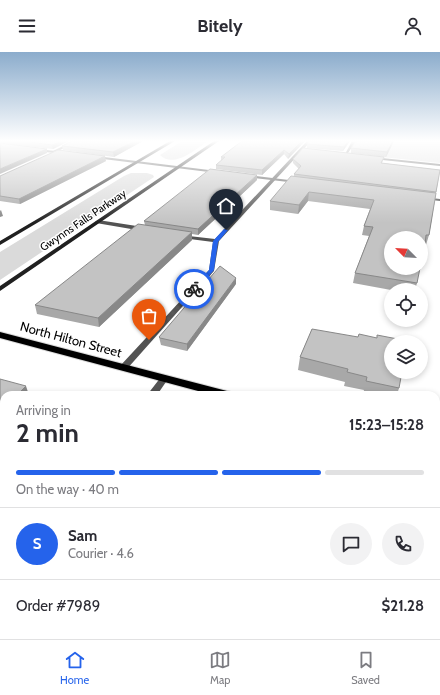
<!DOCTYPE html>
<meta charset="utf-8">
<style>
:root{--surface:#fff;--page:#f2f2f3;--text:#2b2b33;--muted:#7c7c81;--line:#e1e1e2;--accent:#2563eb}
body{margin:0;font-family:Cabin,sans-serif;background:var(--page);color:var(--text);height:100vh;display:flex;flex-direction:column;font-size:15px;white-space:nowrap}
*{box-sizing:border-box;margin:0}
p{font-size:13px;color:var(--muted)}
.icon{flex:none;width:22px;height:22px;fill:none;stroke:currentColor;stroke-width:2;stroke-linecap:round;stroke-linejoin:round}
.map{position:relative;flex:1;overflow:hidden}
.drawer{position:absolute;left:0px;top:339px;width:440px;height:248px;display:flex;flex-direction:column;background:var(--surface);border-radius:12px 12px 0 0;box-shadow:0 2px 6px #0003}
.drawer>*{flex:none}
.needle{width:26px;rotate:294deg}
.fabs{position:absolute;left:384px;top:179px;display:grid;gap:8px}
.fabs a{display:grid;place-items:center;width:44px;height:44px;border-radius:50%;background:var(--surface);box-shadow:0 2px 6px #0003;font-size:20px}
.pin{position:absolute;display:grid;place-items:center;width:34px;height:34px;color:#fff;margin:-41px -17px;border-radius:50% 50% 50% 0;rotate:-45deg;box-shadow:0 0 4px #0007}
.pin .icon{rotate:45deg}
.courier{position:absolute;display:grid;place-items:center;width:40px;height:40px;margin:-20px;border:3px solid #2563eb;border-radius:50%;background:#fff;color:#222;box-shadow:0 1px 5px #0007}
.head em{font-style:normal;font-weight:700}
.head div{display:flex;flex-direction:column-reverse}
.head{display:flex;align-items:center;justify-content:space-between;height:68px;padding:0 16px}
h1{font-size:26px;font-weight:700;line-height:30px}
.bar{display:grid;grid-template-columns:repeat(4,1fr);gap:6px 4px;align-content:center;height:48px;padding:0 16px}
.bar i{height:5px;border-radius:3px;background:var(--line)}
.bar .current{background:var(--accent)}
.bar p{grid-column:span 4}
.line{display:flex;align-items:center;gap:10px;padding:0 16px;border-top:1px solid var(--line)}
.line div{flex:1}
.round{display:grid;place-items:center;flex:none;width:42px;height:42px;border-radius:21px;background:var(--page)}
header{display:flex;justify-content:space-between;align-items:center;height:52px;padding:0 16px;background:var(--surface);font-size:18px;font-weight:700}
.tab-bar{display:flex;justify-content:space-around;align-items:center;height:56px;border-top:1px solid var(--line);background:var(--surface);font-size:11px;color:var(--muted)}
.tab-bar a{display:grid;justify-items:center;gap:2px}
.tab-bar .current{color:var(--accent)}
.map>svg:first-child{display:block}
</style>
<header><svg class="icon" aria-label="menu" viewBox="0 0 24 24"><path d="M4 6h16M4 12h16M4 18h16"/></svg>Bitely<svg class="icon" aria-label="person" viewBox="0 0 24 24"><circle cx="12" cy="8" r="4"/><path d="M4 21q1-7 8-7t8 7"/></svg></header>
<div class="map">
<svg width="440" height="587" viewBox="0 0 440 587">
<rect width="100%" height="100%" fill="#fff"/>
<path fill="#dadada" d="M182 89H208C196 97 174 117 160 103Z
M380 89H440V111L372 104Z
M131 121H147L153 123 154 125 0 228V200L124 124Z"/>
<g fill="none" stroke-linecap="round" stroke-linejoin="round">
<g stroke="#dbdbdb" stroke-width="2">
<path id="primary" d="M0 280 227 339 231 340 233 343H213L0 286Z
M436 391 440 392V402L436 401Z"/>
</g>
<path fill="#535353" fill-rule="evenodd" d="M73 89H78L54 101 51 100Z
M307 89H311L219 189 214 219 126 318H120L119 316 120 314 209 218 213 190 182 186 180 185V183L215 187Z
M352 89H356L346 104H344Z
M372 105 440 112V114L373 107Z
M98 168 143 175 146 177 143 179 96 171 95 170Z
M164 324 168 327 157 343H147L161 325Z
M4 536V552L0 554V537Z"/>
<path fill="#535353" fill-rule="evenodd" d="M37 97 65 100 67 101 65 102 36 99Z
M96 104 217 119 219 120 217 121 95 106Z
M247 123 297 129 299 130 297 131 245 125V124Z
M423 145 440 147V149L423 147Z"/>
<path fill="#202020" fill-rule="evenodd" d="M170 89H175L0 193V189Z
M214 89H219L0 239V234Z"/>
<use href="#primary" fill="#000" fill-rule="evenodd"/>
</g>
<path fill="#a8a8a8" d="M0 89H69L53 97 0 91Z
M143 89 114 105 63 98 62 94Z
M305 89 288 107 284 102 262 123 216 117V113L221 109V105Z
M309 89H350L343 99 307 96V92Z
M394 89 386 105 351 101V96Z
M384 105 382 111 440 118 429 183 426 193H425L424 202 422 213H421V186L417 231 415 238H391L353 231 355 221 369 184 362 183 364 174 370 157 308 149 298 162 270 158V149L294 124V122L299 117 293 111V107Z
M106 109 20 152 0 149V124Z
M257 128 198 183 192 182V188L99 275 37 262 35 253 145 173 144 169Z
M236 232 187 299 161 293 159 285Z
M312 277 399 336 397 343H367L363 342 364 338 344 334 345 330 298 318 300 305Z
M0 327 4 343V371L2 370 0 373Z
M4 440V486L0 485V443Z"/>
<path fill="#888" d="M60 89H69L53 97 52 93Z
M135 89H143L114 105 113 100Z
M302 89H305L288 107 289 102Z
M348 89H350L343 99 344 95Z
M393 89H394L386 105 387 100Z
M47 97V101L0 122V117Z
M284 98V102L262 123V118Z
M105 104 106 109 20 152 19 147Z
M257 123V128L198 183V177Z
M309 140 308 149 298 162 299 153Z
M1 158 3 164 0 165V159Z
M192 180V188L99 275 98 266Z
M236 226V232L187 299V292Z
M26 334 29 343H17Z
M4 355V366L1 358Z
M0 363 2 370 0 373Z"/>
<path fill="#c3c3c3" stroke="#888" d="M22 89H60L52 93Z
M72 89H135L113 100 62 94Z
M242 89H302L289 102 284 98 262 118 216 113 225 105H221Z
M309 89H348L344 95 307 92Z
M356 89H393L387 100 351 96Z
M0 91 47 97 0 117Z
M303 96 384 105 381 111 440 118 436 140 294 122 301 114 293 107Z
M58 98 105 104 19 147 0 144V124Z
M210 117 257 123 198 177 144 169Z
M291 124 436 141 429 183H426L424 202H422L421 208V186H391V216H420L417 231 355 221 373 175 364 174 374 148 309 140 299 153 270 149Z
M138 172 192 180 98 266 35 253Z
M220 214 236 226 187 292 160 286 159 285Z
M312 277 358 285 359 282 377 286V283L408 289V290H391V320H402L399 336 366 329 367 325 347 320 348 317 300 305Z
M0 327 26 334 17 343H4V355L1 358 0 357Z
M3 440H4V480L0 478V443Z
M177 583H352L351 587H175Z"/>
<linearGradient id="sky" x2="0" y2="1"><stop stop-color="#8baccc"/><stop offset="0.52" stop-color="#fff"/><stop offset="1" stop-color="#fff" stop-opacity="0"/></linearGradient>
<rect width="440" height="171" fill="url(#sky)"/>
<path fill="#2563eb" d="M224 177 228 178 218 190 214 218 196 239H192V236L209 218 213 189Z"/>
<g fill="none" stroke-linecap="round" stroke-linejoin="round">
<path stroke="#595959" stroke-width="4" stroke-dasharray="0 7.2" d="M149 288 194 237"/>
</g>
<g text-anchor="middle" stroke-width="3" stroke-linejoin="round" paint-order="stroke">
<g font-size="11" fill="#000" stroke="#fff">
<text transform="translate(83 168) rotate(-34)" y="4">Gwynns Falls Parkway</text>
</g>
<g font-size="13" fill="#000" stroke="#fff">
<text transform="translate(71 287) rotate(15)" y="5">North Hilton Street</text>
</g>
</g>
</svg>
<div class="fabs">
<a><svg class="needle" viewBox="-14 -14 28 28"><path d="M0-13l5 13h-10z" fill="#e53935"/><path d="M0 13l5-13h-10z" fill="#7c7c81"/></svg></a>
<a><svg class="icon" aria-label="locate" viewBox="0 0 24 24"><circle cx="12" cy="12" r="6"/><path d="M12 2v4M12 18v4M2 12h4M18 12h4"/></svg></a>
<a><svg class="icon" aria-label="layers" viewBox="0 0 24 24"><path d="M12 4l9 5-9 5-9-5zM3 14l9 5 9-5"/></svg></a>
</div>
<div class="pin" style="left:149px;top:288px;background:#ea580c"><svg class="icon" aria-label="bag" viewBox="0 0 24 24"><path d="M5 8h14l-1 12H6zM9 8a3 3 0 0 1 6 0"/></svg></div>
<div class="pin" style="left:226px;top:178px;background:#1f2937"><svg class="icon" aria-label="home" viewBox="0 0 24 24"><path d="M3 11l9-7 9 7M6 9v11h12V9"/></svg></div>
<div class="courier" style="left:194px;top:237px"><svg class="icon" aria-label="bike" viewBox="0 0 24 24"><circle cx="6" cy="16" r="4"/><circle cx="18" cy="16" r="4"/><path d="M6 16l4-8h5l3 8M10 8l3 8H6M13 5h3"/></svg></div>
<section class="drawer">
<div class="head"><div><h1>2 min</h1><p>Arriving in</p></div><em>15:23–15:28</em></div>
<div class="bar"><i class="current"></i><i class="current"></i><i class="current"></i><i></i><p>On the way · 40 m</p></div>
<div class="line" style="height:72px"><b class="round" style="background:var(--accent);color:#fff">S</b><div><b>Sam</b><p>Courier · 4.6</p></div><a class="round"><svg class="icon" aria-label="chat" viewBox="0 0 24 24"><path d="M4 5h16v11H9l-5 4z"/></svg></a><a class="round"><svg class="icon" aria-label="phone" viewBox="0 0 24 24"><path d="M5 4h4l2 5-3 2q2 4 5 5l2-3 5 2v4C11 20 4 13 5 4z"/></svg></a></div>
<div class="line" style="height:52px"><div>Order #7989</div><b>$21.28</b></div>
</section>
</div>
<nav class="tab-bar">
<a class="current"><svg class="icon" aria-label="home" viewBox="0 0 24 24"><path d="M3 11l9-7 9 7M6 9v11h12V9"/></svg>Home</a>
<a><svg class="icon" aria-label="map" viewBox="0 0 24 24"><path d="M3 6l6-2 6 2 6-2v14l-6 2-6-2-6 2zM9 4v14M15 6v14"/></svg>Map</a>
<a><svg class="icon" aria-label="saved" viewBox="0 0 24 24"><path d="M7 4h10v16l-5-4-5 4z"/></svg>Saved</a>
</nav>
